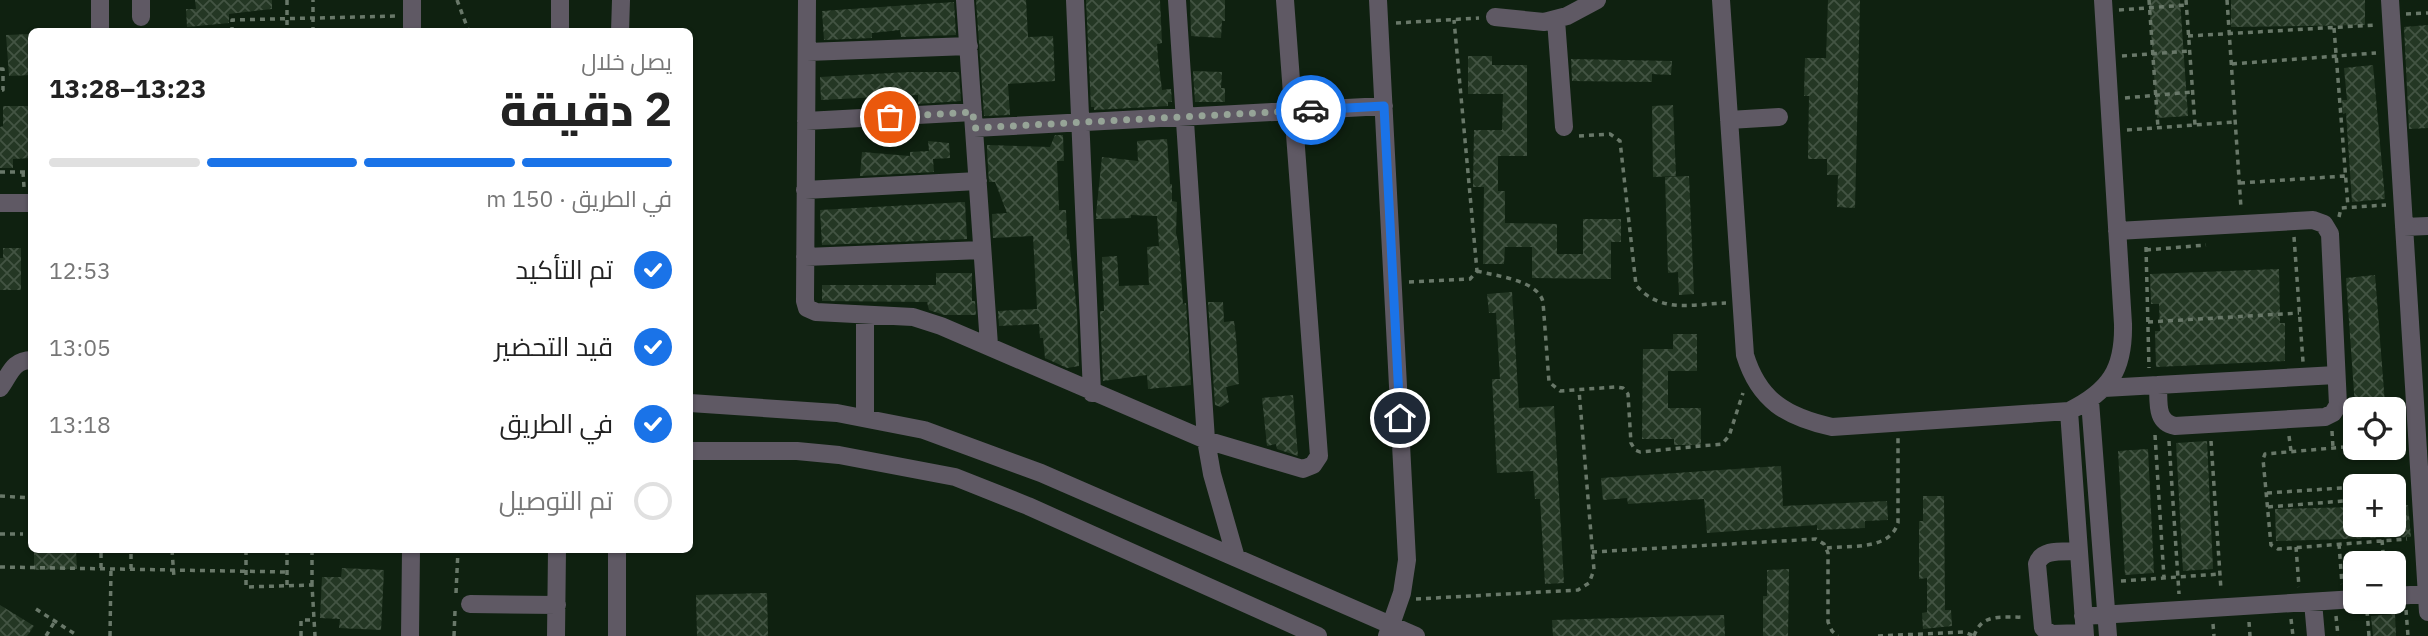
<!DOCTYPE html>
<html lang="ar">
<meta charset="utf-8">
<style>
:root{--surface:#fff;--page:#f2f2f2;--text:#222;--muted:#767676;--line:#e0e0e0;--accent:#1a73e8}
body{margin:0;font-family:"IBM Plex Sans",Cairo,sans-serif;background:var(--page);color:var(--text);direction:rtl;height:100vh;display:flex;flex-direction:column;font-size:26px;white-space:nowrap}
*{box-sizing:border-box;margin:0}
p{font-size:23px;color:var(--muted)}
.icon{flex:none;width:38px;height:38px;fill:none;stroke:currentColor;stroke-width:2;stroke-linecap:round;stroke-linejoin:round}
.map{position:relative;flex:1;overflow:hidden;direction:ltr}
.sheet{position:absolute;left:28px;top:28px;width:665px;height:525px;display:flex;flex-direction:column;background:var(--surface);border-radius:10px;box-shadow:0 2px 5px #0004;direction:rtl}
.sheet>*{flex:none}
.controls{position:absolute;left:2343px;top:397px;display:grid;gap:14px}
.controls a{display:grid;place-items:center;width:63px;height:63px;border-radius:10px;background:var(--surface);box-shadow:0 2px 5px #0004;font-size:35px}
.pin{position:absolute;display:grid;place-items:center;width:60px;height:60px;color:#fff;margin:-30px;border:4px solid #fff;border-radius:50%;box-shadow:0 2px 7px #0007}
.courier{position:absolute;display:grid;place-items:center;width:70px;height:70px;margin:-35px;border:5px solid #1a73e8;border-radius:50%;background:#fff;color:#222;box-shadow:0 2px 9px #0007}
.headline em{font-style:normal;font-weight:800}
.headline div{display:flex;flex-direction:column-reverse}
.headline{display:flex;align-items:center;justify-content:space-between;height:119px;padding:0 21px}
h1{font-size:46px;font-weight:800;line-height:52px}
.bar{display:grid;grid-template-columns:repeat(4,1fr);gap:10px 7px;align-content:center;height:84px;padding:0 21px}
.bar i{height:9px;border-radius:5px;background:var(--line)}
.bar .current{background:var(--accent)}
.bar p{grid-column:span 4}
ol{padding:0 21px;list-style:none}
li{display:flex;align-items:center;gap:21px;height:77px}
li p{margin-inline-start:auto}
li .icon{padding:7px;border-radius:50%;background:var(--accent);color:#fff;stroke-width:4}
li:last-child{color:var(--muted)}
li i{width:38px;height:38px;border:4px solid var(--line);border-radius:50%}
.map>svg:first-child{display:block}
</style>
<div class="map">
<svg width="2428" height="636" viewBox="0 0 2428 636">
<defs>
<pattern id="building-cross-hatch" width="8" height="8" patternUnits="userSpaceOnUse" patternTransform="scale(1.75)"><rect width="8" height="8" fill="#243724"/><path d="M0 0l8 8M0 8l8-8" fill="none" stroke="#435443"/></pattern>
</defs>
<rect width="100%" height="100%" fill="#0f2110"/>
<path fill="url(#building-cross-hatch)" d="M195 0H272V9L229 14V23L187 27 186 9H196Z
M976 0H1026L1028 37 1053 36 1055 81 1008 84 1010 115 984 116Z
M1086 0H1160L1162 43 1157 44 1158 58 1162 90 1171 89 1172 102H1168V106L1094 110V107H1091Z
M1190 0H1225V21H1222L1221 38 1191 36Z
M1828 0H1860L1855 208 1837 207 1838 175H1827V159H1808L1809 96H1804L1805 58H1826Z
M2149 0H2180L2188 116 2157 118Z
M2231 0H2365V25L2231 27Z
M954 2 956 35 901 37 900 30 872 33V38L824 40 822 11Z
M2428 25V128L2409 129 2404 27Z
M32 34V75L9 76 6 35Z
M1468 56H1492V65H1527V156H1498V191H1505V223L1557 224V254H1583V219H1621V242H1611V279L1532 278V247H1505L1504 264H1483L1484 187H1473L1474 130H1502L1503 94H1468Z
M1571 59 1672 61 1671 75 1652 74V82L1572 81Z
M2373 65 2385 199 2352 202 2346 113 2343 114 2342 100H2347L2344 68Z
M1193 71 1222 72 1221 88H1225V102H1195Z
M909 72H959L961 101 918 104V95L821 100 820 77Z
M1673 105 1676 176 1653 177 1652 106Z
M3 106H32V158L13 159V168H0V127L3 126Z
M1055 135H1063L1064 161H1057L1059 210H1066L1067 239H1069L1077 312 1079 366 1067 368 1045 358 1043 338H1040L1039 324 999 326 998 311 1037 309 1033 236 993 238 992 214 1007 213 995 182H989L987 151V145L1050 147Z
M1167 139 1170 184H1172V201L1177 202 1176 233 1179 247 1183 304 1186 303 1191 385 1148 389 1147 375 1103 381 1100 311H1104L1102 257 1117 256 1119 286 1149 285 1147 247 1159 246 1157 216 1131 215V218L1096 219V214L1102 157 1138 161 1137 141Z
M928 141 949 143 950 158 933 159 934 172 860 176 862 152 910 156V152L929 151Z
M1689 176 1694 294 1679 295 1678 272 1668 273 1665 177Z
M965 202 967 239 822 245 820 210Z
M3 248H21V290H0V258H3Z
M2279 269 2280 323H2285V361L2156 367 2155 331H2160L2159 304H2151L2150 274Z
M936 273H972V301H975L976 315H944L929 310 927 302 822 301V285H936Z
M2375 275 2385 404 2355 407 2346 278Z
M1512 292 1519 408 1554 406 1564 583 1545 584 1540 499H1535L1533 471 1497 473 1492 379H1500L1496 313H1489L1487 294Z
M1208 302H1223L1224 322 1234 321 1236 337 1239 384 1226 387 1229 402 1221 407 1215 405Z
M1673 334H1697V371H1668V408H1701V445H1674V439H1642L1643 349H1673Z
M1293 395 1298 456 1277 449 1276 444 1267 446 1262 398Z
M2207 441 2213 569 2183 571 2176 443Z
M2148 449 2154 573 2125 575 2118 451Z
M1781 466 1783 506 1887 501 1888 520 1865 521V528L1817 530V525L1707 533 1704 499 1628 504 1627 498 1603 500 1601 478Z
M1923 496H1944L1945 610H1951L1952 626 1923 629 1922 613 1927 612V578L1919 579V521H1923Z
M2408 505 2411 537 2276 541 2275 509 2356 507V525H2394V506Z
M44 550H76L77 569 34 570V552H44Z
M342 568 384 570 381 630 339 628 340 619 320 618 322 577H341Z
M1789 569 1788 636H1763V596H1767V570Z
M767 593 768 636H697L696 595Z
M0 605 34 626 27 636H0Z
M2395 614 2396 636H2373L2371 616Z
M1724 615 1725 636H1553L1552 620Z"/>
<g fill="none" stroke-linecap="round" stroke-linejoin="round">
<path stroke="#697869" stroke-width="3.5" stroke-dasharray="5 5" stroke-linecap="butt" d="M287 0V32
M457 0 469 32
M2149 0 2158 128
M2186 0 2195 125
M2227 0 2241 208
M2119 10 2186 5
M2406 14 2428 13
M1396 23 1479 18
M2334 28 2348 207
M232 32V20L398 16
M313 32V0
M2188 36 2375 25
M2122 56 2189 51
M2232 64 2376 53
M0 69H3V90H0
M2125 98 2192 92
M2127 130 2234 122
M1579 136 1610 134 1620 141 1636 285C1660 314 1693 304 1726 303
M0 172H32
M23 172 24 187
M2240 183 2345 176
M2339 217 2341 208 2386 205
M2294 237 2303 362
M2146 247 2149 368
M2146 250 2206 245
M1477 271C1496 276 1538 280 1543 302L1549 382 1560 391 1615 387 1623 388 1628 394 1631 443 1635 450 1640 452 1722 444 1729 436 1743 393
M1409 282 1470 279 1477 271 1454 20
M2148 322 2299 313
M2371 410 2400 407
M2332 431 2333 448
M2155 435 2164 578
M2289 436 2291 451
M2169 441 2179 594
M2211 441 2221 590
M2356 446 2265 454 2263 459 2271 545 2278 549 2407 539
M2356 486 2403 483
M2267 493 2356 487
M0 496 32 498
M2394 497 2405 496
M2268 507 2356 500
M0 534H23
M2382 540 2384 564
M2339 544 2342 584
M2296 547 2299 587
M1827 548C1850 545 1889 551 1898 523V438
M172 550 174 578
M246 550V587L312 585 315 636
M287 550V586
M312 550V585
M1592 552 1816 539 1824 544 1828 553V622L1832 631 1838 636
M0 567 287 572
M101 568V550
M131 569V550
M2121 581 2220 574
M456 593 458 550
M1416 599 1578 590 1589 583 1594 570 1579 390
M36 609 78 636
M2406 610 2408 636
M2367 611 2369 636
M2336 616 2338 636
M2291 619 2293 636
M2249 622 2250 636
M2213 624 2214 636
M46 636 55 621
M110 636 111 568
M301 636V620H314
M454 636 455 611
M1878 636 1964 632 1974 636
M1974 636C1982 612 2003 618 2025 617"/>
<path stroke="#5f5964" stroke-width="18" d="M141 0V17
M807 0 805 301 807 308 816 312 913 317 941 326 1206 440 1303 469 1313 465 1319 456 1285 0
M965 0 989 345
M1075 0 1092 393
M1177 0 1206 440 1212 474 1236 558
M1378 0 1407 560 1402 593 1387 636
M1721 0 1745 355C1759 401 1787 417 1832 427L2069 411C2110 391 2124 369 2123 324L2103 0
M2390 0 2428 612
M1495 17 1544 22 1567 16 1597 0
M1556 20 1564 127
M100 32V0
M412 32V0
M560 32V0
M620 32 621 0
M807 52 969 46
M1729 120 1779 117
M806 121 973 112
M974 128 1384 106
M805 190 978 181
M0 203H32
M2404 227 2428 226
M2117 231 2313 220 2324 224 2330 234 2338 405 2333 413 2325 417 2175 426C2155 422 2159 402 2158 385
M805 257 982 250
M0 388C10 375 12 360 32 360
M2104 388 2336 375
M2090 401 2108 636
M690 403 837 413 924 430 1041 473 1416 636
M2069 411 2085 636
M865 418V315
M690 451H797L839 455 955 477 1028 506 1318 636
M2079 551C2064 552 2042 548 2037 564L2043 628 2051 634 2084 633
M2394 596 2427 594
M2313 602 2316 636
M470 604 557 605
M2083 616 2356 599
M410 636 411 550
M556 636 557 550
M617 636V550"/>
</g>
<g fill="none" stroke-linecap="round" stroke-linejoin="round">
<path stroke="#96a497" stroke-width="7" stroke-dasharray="0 12.6" d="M890 117 973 112 974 128 1311 110"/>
<path stroke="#1a73e8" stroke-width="9" d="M1311 110 1384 106 1400 418"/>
</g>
</svg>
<div class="controls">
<a><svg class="icon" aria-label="locate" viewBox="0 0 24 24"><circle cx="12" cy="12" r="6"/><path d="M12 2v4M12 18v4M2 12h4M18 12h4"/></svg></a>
<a>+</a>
<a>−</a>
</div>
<div class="pin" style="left:890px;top:117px;background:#ea580c"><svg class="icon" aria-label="bag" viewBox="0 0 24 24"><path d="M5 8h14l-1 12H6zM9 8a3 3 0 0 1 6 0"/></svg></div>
<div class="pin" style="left:1400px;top:418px;background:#1f2937"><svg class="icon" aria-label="home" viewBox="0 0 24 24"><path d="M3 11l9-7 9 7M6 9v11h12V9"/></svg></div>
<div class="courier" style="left:1311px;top:110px"><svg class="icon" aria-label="car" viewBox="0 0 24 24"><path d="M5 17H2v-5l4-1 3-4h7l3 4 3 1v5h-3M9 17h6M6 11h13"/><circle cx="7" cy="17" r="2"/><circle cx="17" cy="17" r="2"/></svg></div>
<section class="sheet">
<div class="headline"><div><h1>2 دقيقة</h1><p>يصل خلال</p></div><em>13:23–13:28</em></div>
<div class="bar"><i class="current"></i><i class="current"></i><i class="current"></i><i></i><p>في الطريق · 150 m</p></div>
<ol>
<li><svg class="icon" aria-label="check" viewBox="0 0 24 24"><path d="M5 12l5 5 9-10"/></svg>تم التأكيد<p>12:53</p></li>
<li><svg class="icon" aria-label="check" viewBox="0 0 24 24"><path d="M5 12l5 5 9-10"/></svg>قيد التحضير<p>13:05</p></li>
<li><svg class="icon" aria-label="check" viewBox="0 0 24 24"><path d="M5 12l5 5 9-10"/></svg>في الطريق<p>13:18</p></li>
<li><i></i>تم التوصيل</li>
</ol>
</section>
</div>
